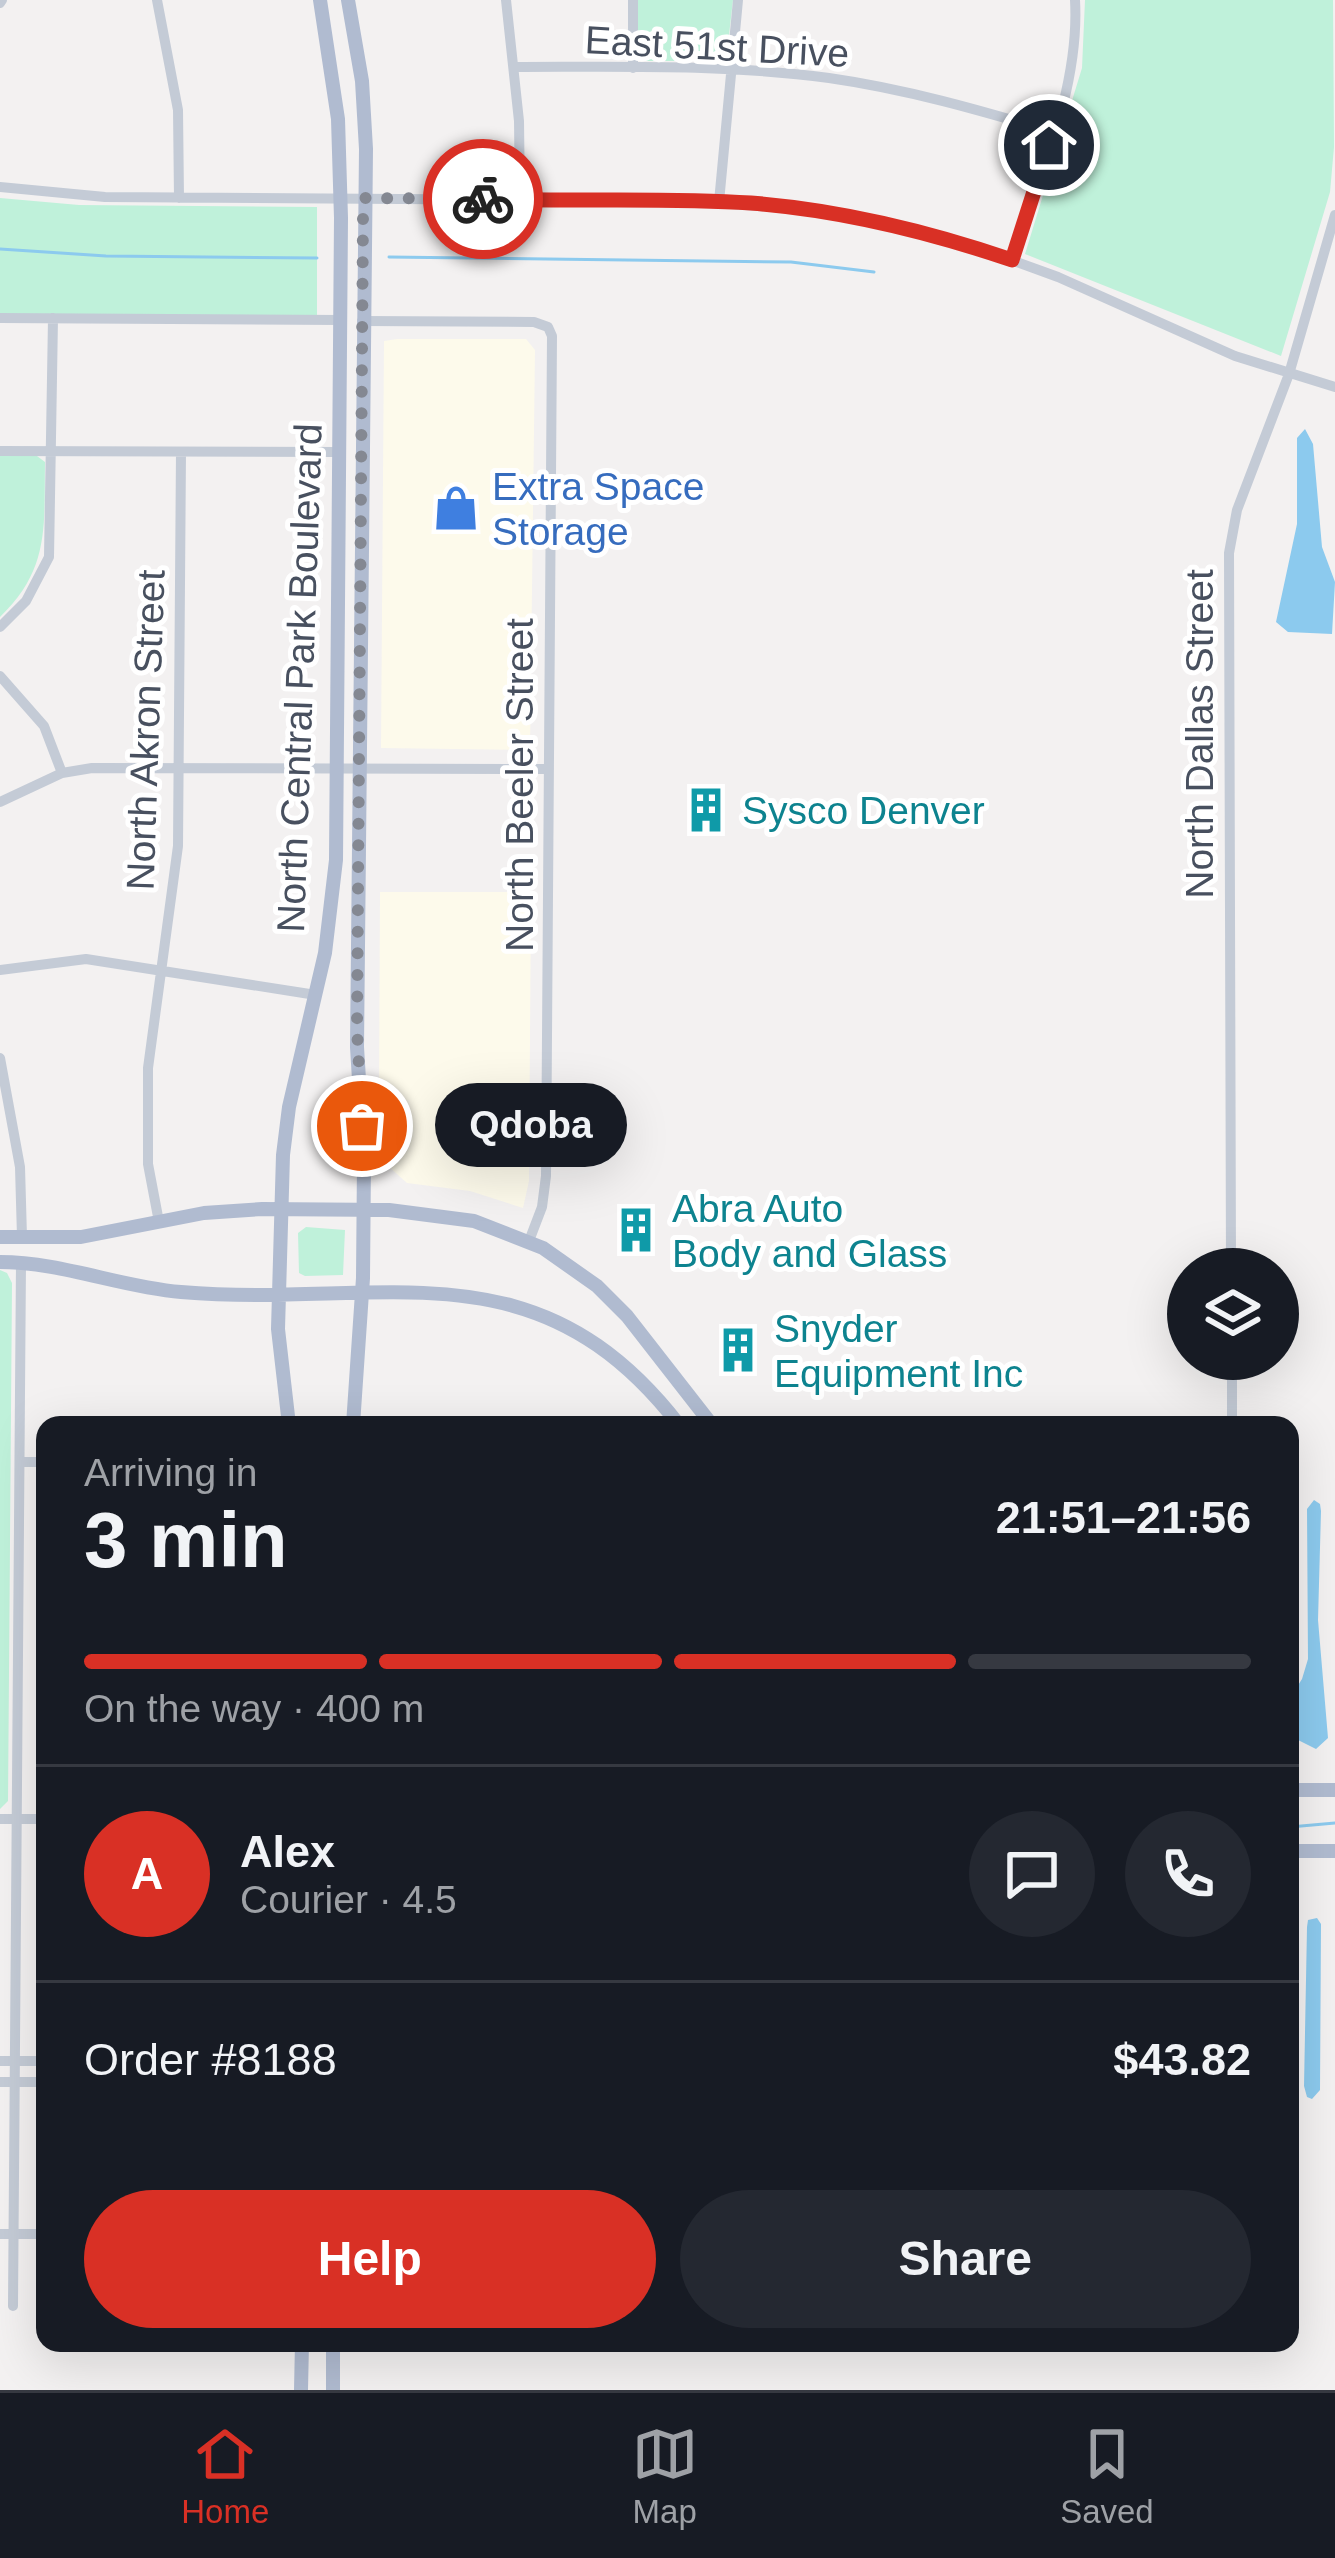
<!DOCTYPE html>
<meta charset="utf-8">
<style>
:root{--surface:#171b24;--page:#242831;--text:#f1f3f6;--muted:#9ea1a6;--line:#363941;--accent:#d93025}
body{margin:0;font-family:Arial,sans-serif;background:var(--page);color:var(--text);height:100vh;display:flex;flex-direction:column;font-size:45px;white-space:nowrap}
*{box-sizing:border-box;margin:0}
p{font-size:39px;color:var(--muted)}
.icon{flex:none;width:66px;height:66px;fill:none;stroke:currentColor;stroke-width:2;stroke-linecap:round;stroke-linejoin:round}
.map{position:relative;flex:1;overflow:hidden}
.panel{position:absolute;left:36px;top:1416px;width:1263px;height:936px;display:flex;flex-direction:column;background:var(--surface);border-radius:24px;box-shadow:0 12px 48px #0002}
.panel>*{flex:none}
.tools{position:absolute;left:1167px;top:1248px;display:grid;gap:24px}
.tools a{display:grid;place-items:center;width:132px;height:132px;border-radius:50%;background:var(--surface);box-shadow:0 12px 48px #0002;font-size:60px}
.pin{position:absolute;display:grid;place-items:center;width:102px;height:102px;color:#fff;margin:-51px;border:6px solid #fff;border-radius:50%;box-shadow:0 3px 12px #0007}
.courier{position:absolute;display:grid;place-items:center;width:120px;height:120px;margin:-60px;border:9px solid #d93025;border-radius:50%;background:#fff;color:#222;box-shadow:0 3px 15px #0007}
.bubble{position:absolute;height:84px;border-radius:42px;background:var(--surface);box-shadow:0 12px 48px #0002;font-size:39px;font-weight:600;line-height:84px;text-align:center}
.summary em{font-style:normal;font-weight:600}
.summary div{display:flex;flex-direction:column-reverse}
.summary{display:flex;align-items:center;justify-content:space-between;height:204px;padding:0 48px}
h1{font-size:78px;font-weight:600;line-height:90px}
.bar{display:grid;grid-template-columns:repeat(4,1fr);gap:18px 12px;align-content:center;height:144px;padding:0 48px}
.bar i{height:15px;border-radius:9px;background:var(--line)}
.bar .selected{background:var(--accent)}
.bar p{grid-column:span 4}
.line{display:flex;align-items:center;gap:30px;padding:0 48px;border-top:3px solid var(--line)}
.line div{flex:1}
.round{display:grid;place-items:center;flex:none;width:126px;height:126px;border-radius:63px;background:var(--page)}
.button{display:flex;gap:24px;margin-top:auto;padding:24px 48px}
.button a{flex:1;height:138px;border-radius:72px;background:var(--accent);color:#fff;font-size:48px;font-weight:600;line-height:138px;text-align:center}
.button a+a{background:var(--page);color:var(--text)}
.menu{display:flex;justify-content:space-around;align-items:center;height:168px;border-top:3px solid var(--line);background:var(--surface);font-size:33px;color:var(--muted)}
.menu a{display:grid;justify-items:center;gap:6px}
.menu .selected{color:var(--accent)}
.map>svg:first-child{display:block}
</style>
<div class="map">
<svg width="1335" height="2390" viewBox="0 0 1335 2390">
<rect width="100%" height="100%" fill="#f3f1f1"/>
<path fill="#fdfaeb" d="M397 339H526L535 350 530 750 381 748 384 341Z
M380 892H531L529 1181 523 1208 470 1191 407 1183 388 1166 379 1089Z"/>
<path fill="#bff1da" d="M635 0H733L726 61H633Z
M1085 0H1333L1334 147 1330 192 1281 356 1025 254 1082 68Z
M0 198 79 205 317 207V316L0 315Z
M0 456H37L45 462C44 526 50 569 0 617Z
M306 1227 345 1230 343 1275 305 1276 299 1273 298 1233Z
M0 1270 7 1273 12 1283 8 1801 0 1809Z"/>
<path fill="#8ccaee" d="M1305 429 1313 444 1322 547 1335 582 1332 634 1288 632 1276 622 1297 524V438Z
M1314 1500 1320 1504 1321 1511 1318 1620 1328 1738 1316 1749 1290 1736V1698L1302 1679 1308 1659 1307 1509Z
M1317 1918 1321 1924 1320 2090 1312 2099 1307 2097 1304 2086 1307 1927 1308 1920Z"/>
<g fill="none" stroke-linecap="round" stroke-linejoin="round">
<path stroke="#8ccaee" stroke-width="3" d="M0 249 106 256 317 258
M389 257 791 262 874 272
M1290 1827 1335 1823"/>
<path stroke="#c4cbd6" stroke-width="10" d="M157 0 178 110 179 198
M506 0 519 121 520 200
M633 0V68
M0 3 2 0
M515 67C619 67 725 64 829 78 906 89 979 110 1053 132
M0 187 105 197 692 201 812 210 905 228 989 252 1058 277 1235 356 1335 387
M719 202 738 0
M1012 260C1039 177 1080 88 1075 0
M0 318 340 320
M362 321 534 322 548 327 552 336 546 1176 542 1207 529 1241
M0 451 339 452
M0 627 26 601 49 557 53 318
M0 676 44 726 62 773
M0 802 62 773 92 768 549 769
M0 970 86 959 316 995
M0 1058 20 1167 22 1237
M159 1222 148 1164V1068L178 846 181 452
M1231 1269 1229 553 1237 510 1289 374 1335 215
M1232 1359V1425
M20 1462H45
M0 1819H45
M0 2061H45
M0 2082H45
M0 2234H45
M13 2306 21 1262"/>
<path stroke="#b0bbd0" stroke-width="14" d="M348 0 362 81 366 149 357 1047 364 1161 363 1278 353 1425
M0 1237H81L204 1213 262 1209 389 1210 474 1221 543 1248 597 1286 627 1316 712 1425
M0 1262C62 1262 120 1287 181 1292 382 1309 534 1238 679 1425
M289 1425 278 1329 283 1155 289 1107 325 953 336 860 341 218 338 119 320 0
M1290 1790H1335
M1290 1851H1335
M301 2390 302 2343
M333 2390V2343"/>
</g>
<g fill="none" stroke-linecap="round" stroke-linejoin="round">
<path stroke="#848892" stroke-width="12" stroke-dasharray="0 21.6" d="M362 1126 357 1028 363 218 365 198 483 199"/>
<path stroke="#d93025" stroke-width="15" d="M483 199C572 202 662 197 751 203 841 210 927 231 1012 260L1049 145"/>
</g>
<defs>
<g id="shop-bare" transform="scale(3.6)"><path d="M-5-2.5h2.3a2.7 3.5 0 0 1 5.4 0H5L5.5 6h-11ZM-1.5-2.5h3a1.5 2.3 0 0 0-3 0Z" fill="#3f7fe0" stroke="#fff" stroke-width="2.5" paint-order="stroke"/></g>
<g id="building-bare" transform="scale(3.6)"><path d="M-4-6H4V6H1V3H-1V6H-4ZM-2.5-4.3h1.7v1.8h-1.7ZM.8-4.3h1.7v1.8H.8ZM-2.5-1h1.7V.8h-1.7ZM.8-1h1.7V.8H.8Z" fill="#0f9aa8" stroke="#fff" stroke-width="2.5" paint-order="stroke"/></g>
</defs>
<g fill-rule="evenodd">
<use href="#shop-bare" x="456" y="508"/>
<use href="#building-bare" x="706" y="810"/>
<use href="#building-bare" x="636" y="1230"/>
<use href="#building-bare" x="738" y="1350"/>
</g>
<g text-anchor="middle" stroke-width="10" stroke-linejoin="round" paint-order="stroke">
<g font-size="39" fill="#48505f" stroke="#fff">
<text transform="translate(717 46) rotate(3)" y="14">East 51st Drive</text>
<text transform="translate(299 678) rotate(-88)" y="14">North Central Park Boulevard</text>
<text transform="translate(145 730) rotate(-88)" y="14">North Akron Street</text>
<text transform="translate(1199 734) rotate(-90)" y="14">North Dallas Street</text>
<text transform="translate(519 785) rotate(-90)" y="14">North Beeler Street</text>
</g>
<g font-size="39" fill="#366cbe" stroke="#fff" text-anchor="start">
<text x="492" y="500">Extra Space<tspan x="492" dy="45">Storage</tspan></text>
</g>
<g font-size="39" fill="#0d838f" stroke="#fff" text-anchor="start">
<text x="742" y="824">Sysco Denver</text>
<text x="672" y="1222">Abra Auto<tspan x="672" dy="45">Body and Glass</tspan></text>
<text x="774" y="1342">Snyder<tspan x="774" dy="45">Equipment Inc</tspan></text>
</g>
</g>
</svg>
<div class="tools">
<a><svg class="icon" aria-label="layers" viewBox="0 0 24 24"><path d="M12 4l9 5-9 5-9-5zM3 14l9 5 9-5"/></svg></a>
</div>
<div class="pin" style="left:362px;top:1126px;background:#ea580c"><svg class="icon" aria-label="bag" viewBox="0 0 24 24"><path d="M5 8h14l-1 12H6zM9 8a3 3 0 0 1 6 0"/></svg></div>
<div class="pin" style="left:1049px;top:145px;background:#1f2937"><svg class="icon" aria-label="home" viewBox="0 0 24 24"><path d="M3 11l9-7 9 7M6 9v11h12V9"/></svg></div>
<div class="courier" style="left:483px;top:199px"><svg class="icon" aria-label="bike" viewBox="0 0 24 24"><circle cx="6" cy="16" r="4"/><circle cx="18" cy="16" r="4"/><path d="M6 16l4-8h5l3 8M10 8l3 8H6M13 5h3"/></svg></div>
<div class="bubble" style="left:435px;top:1083px;width:192px">Qdoba</div>
<section class="panel">
<div class="summary"><div><h1>3 min</h1><p>Arriving in</p></div><em>21:51–21:56</em></div>
<div class="bar"><i class="selected"></i><i class="selected"></i><i class="selected"></i><i></i><p>On the way · 400 m</p></div>
<div class="line" style="height:216px"><b class="round" style="background:var(--accent);color:#fff">A</b><div><b>Alex</b><p>Courier · 4.5</p></div><a class="round"><svg class="icon" aria-label="chat" viewBox="0 0 24 24"><path d="M4 5h16v11H9l-5 4z"/></svg></a><a class="round"><svg class="icon" aria-label="phone" viewBox="0 0 24 24"><path d="M5 4h4l2 5-3 2q2 4 5 5l2-3 5 2v4C11 20 4 13 5 4z"/></svg></a></div>
<div class="line" style="height:156px"><div>Order #8188</div><b>$43.82</b></div>
<div class="button"><a>Help</a><a>Share</a></div>
</section>
</div>
<nav class="menu">
<a class="selected"><svg class="icon" aria-label="home" viewBox="0 0 24 24"><path d="M3 11l9-7 9 7M6 9v11h12V9"/></svg>Home</a>
<a><svg class="icon" aria-label="map" viewBox="0 0 24 24"><path d="M3 6l6-2 6 2 6-2v14l-6 2-6-2-6 2zM9 4v14M15 6v14"/></svg>Map</a>
<a><svg class="icon" aria-label="saved" viewBox="0 0 24 24"><path d="M7 4h10v16l-5-4-5 4z"/></svg>Saved</a>
</nav>
